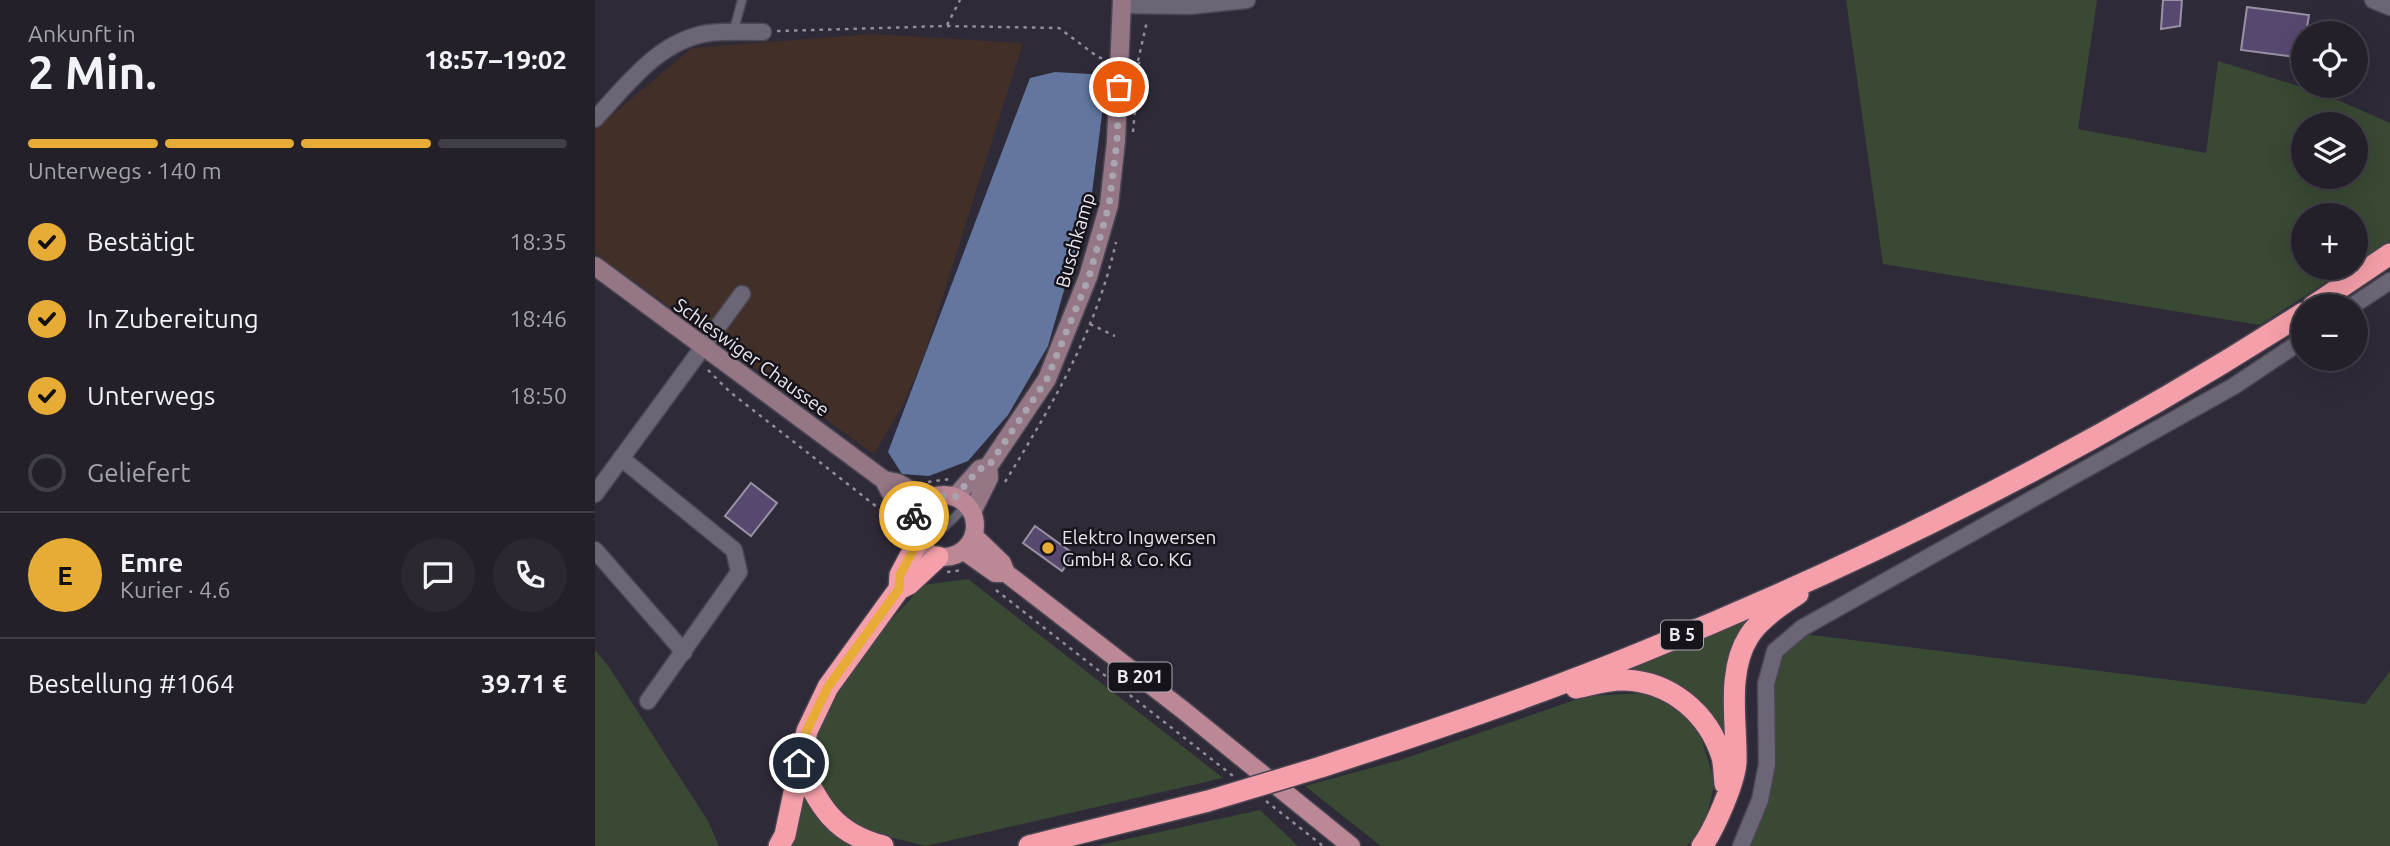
<!DOCTYPE html>
<html lang="de">
<meta charset="utf-8">
<style>
:root{--surface:#23202a;--page:#2b2832;--text:#f1f3f6;--muted:#a3a3a8;--line:#403e47;--accent:#e6ac36}
body{margin:0;font-family:Ubuntu,sans-serif;background:var(--page);color:var(--text);height:100vh;display:flex;flex-direction:column;font-size:26px;white-space:nowrap}
*{box-sizing:border-box;margin:0}
p{font-size:23px;color:var(--muted)}
.icon{flex:none;width:38px;height:38px;fill:none;stroke:currentColor;stroke-width:2;stroke-linecap:round;stroke-linejoin:round}
.map{position:relative;flex:1;overflow:hidden}
.drawer{display:flex;flex-direction:column;background:var(--surface);width:595px}
.drawer>*{flex:none}
.controls{position:absolute;left:1696px;top:21px;display:grid;gap:14px}
.controls a{display:grid;place-items:center;width:77px;height:77px;border-radius:50%;background:var(--surface);box-shadow:0 7px 28px #0002,0 0 0 2px var(--line);font-size:35px}
.pin{position:absolute;display:grid;place-items:center;width:60px;height:60px;color:#fff;margin:-30px;border:4px solid #fff;border-radius:50%;box-shadow:0 2px 7px #0007}
.courier{position:absolute;display:grid;place-items:center;width:70px;height:70px;margin:-35px;border:5px solid #e6ac36;border-radius:50%;background:#fff;color:#222;box-shadow:0 2px 9px #0007}
.summary em{font-style:normal;font-weight:600}
.summary div{display:flex;flex-direction:column-reverse}
.summary{display:flex;align-items:center;justify-content:space-between;height:119px;padding:0 28px}
h1{font-size:46px;font-weight:600;line-height:52px}
.bar{display:grid;grid-template-columns:repeat(4,1fr);gap:10px 7px;align-content:center;height:84px;padding:0 28px}
.bar i{height:9px;border-radius:5px;background:var(--line)}
.bar .selected{background:var(--accent)}
.bar p{grid-column:span 4}
.line{display:flex;align-items:center;gap:18px;padding:0 28px;border-top:2px solid var(--line)}
.line div{flex:1}
.round{display:grid;place-items:center;flex:none;width:74px;height:74px;border-radius:37px;background:var(--page)}
ol{padding:0 28px;list-style:none}
li{display:flex;align-items:center;gap:21px;height:77px}
li p{margin-inline-start:auto}
li .icon{padding:7px;border-radius:50%;background:var(--accent);color:#111;stroke-width:4}
li:last-child{color:var(--muted)}
li i{width:38px;height:38px;border:4px solid var(--line);border-radius:50%}
main{display:flex;flex:1;min-height:0}
.map>svg:first-child{display:block}
</style>
<main>
<section class="drawer">
<div class="summary"><div><h1>2 Min.</h1><p>Ankunft in</p></div><em>18:57–19:02</em></div>
<div class="bar"><i class="selected"></i><i class="selected"></i><i class="selected"></i><i></i><p>Unterwegs · 140 m</p></div>
<ol>
<li><svg class="icon" aria-label="check" viewBox="0 0 24 24"><path d="M5 12l5 5 9-10"/></svg>Bestätigt<p>18:35</p></li>
<li><svg class="icon" aria-label="check" viewBox="0 0 24 24"><path d="M5 12l5 5 9-10"/></svg>In Zubereitung<p>18:46</p></li>
<li><svg class="icon" aria-label="check" viewBox="0 0 24 24"><path d="M5 12l5 5 9-10"/></svg>Unterwegs<p>18:50</p></li>
<li><i></i>Geliefert</li>
</ol>
<div class="line" style="height:126px"><b class="round" style="background:var(--accent);color:#111">E</b><div><b>Emre</b><p>Kurier · 4.6</p></div><a class="round"><svg class="icon" aria-label="chat" viewBox="0 0 24 24"><path d="M4 5h16v11H9l-5 4z"/></svg></a><a class="round"><svg class="icon" aria-label="phone" viewBox="0 0 24 24"><path d="M5 4h4l2 5-3 2q2 4 5 5l2-3 5 2v4C11 20 4 13 5 4z"/></svg></a></div>
<div class="line" style="height:91px"><div>Bestellung #1064</div><b>39.71 €</b></div>
</section>
<div class="map">
<svg width="1795" height="846" viewBox="0 0 1795 846">
<rect width="100%" height="100%" fill="#2f2a38"/>
<path fill="#422f28" d="M277 34 428 43 329 356 309 403 279 454 0 253V129L97 48Z"/>
<path fill="#394933" fill-rule="evenodd" d="M1251 0H1502L1483 129 1611 153 1623 61 1729 94 1795 123V241L1761 263 1760 215H1708V268H1753L1665 325 1288 264ZM1708 124H1760V177H1708Z
M373 579 628 778 331 846 270 831 248 818 227 785 221 758 222 733 244 691 276 642 328 585Z
M1170 608 1145 639 1134 763C1129 748 1124 732 1116 717 1095 676 1052 674 1012 674Z
M1209 634 1770 704 1795 671V846H1152L1176 685 1185 654Z
M0 650 14 667 113 821 124 846H0Z
M1052 693 1080 707 1104 731 1120 783 1109 825 1092 846H786L710 786 805 760 992 696Z
M208 784 234 828 257 846H196L201 838Z
M665 810 703 846H500Z"/>
<path fill="#62769f" d="M460 72 512 75 497 193 453 346 413 415 373 461 334 476 307 474 293 452 435 78Z"/>
<path fill="#574870" stroke="#9892a4" stroke-width="2" d="M1568 0H1587L1585 26 1566 29Z
M1652 7 1714 15 1711 33H1708V58L1646 50Z
M156 483 182 503 156 536 130 516Z
M440 526 479 554 467 571 428 543Z"/>
<g fill="none" stroke-linecap="round" stroke-linejoin="round">
<g stroke="#4a4552" stroke-width="11">
<path id="lane" d="M138 33 147 0
M327 549 372 505"/>
</g>
<g stroke="#4a4552" stroke-width="19">
<path id="street" d="M1778 0 1795 7
M527 5 595 6 652 0
M0 119C32 85 64 40 114 33 131 31 150 32 168 32
M1757 306 1795 281
M26 458 139 550 144 572 53 701
M0 494 147 294
M0 550 89 652
M1146 846 1165 800 1172 764 1171 684 1180 651 1207 628 1639 386 1708 340"/>
</g>
<g stroke="#4a4552" stroke-width="21">
<path id="secondary" d="M0 266 289 480 303 483 332 500
M289 480 295 492 320 515
M360 497 385 469 393 467 452 379 493 277 514 205 521 141 527 0
M377 512 394 478 393 467"/>
</g>
<g stroke="#4a4552" stroke-width="21">
<path id="primary" d="M318 526a31 31 0 1 1 62 0a31 31 0 1 1-62 0Z
M379 536 407 563 411 573 588 710 756 846
M369 551 400 573H411"/>
</g>
<g stroke="#4a4552" stroke-width="24">
<path id="highway" d="M1718 306 1795 254
M304 589 305 575 322 543
M981 688C996 685 1014 679 1030 680 1076 682 1113 713 1127 757 1129 765 1129 775 1130 784
M204 763C225 806 238 833 288 846
M726 767C833 732 940 696 1045 653 1273 561 1501 446 1708 313
M184 846 190 835 212 731 233 687 304 589 314 584 343 557
M434 846 613 801
M1107 846C1119 830 1140 782 1141 762 1142 722 1131 672 1154 636 1165 619 1186 605 1203 594"/>
</g>
<path stroke="#918d99" stroke-width="2.5" stroke-dasharray="3.5 5" stroke-linecap="butt" d="M352 25 365 0
M182 31 351 26 464 28 503 57 509 59
M543 61 552 21
M538 132 544 62
M495 324 520 336
M113 370 135 392 291 514 302 546
M333 482 355 479
M410 482C457 405 501 332 521 242
M352 572 369 570
M401 590 638 776
M671 801 728 846"/>
<use href="#lane" stroke="#6b6576" stroke-width="8"/>
<use href="#street" stroke="#6b6576" stroke-width="16"/>
<use href="#secondary" stroke="#947685" stroke-width="18"/>
<use href="#primary" stroke="#bd8895" stroke-width="18"/>
<use href="#highway" stroke="#f49fa9" stroke-width="21"/>
<g stroke="#4a4552" stroke-width="24" stroke-linecap="butt">
<path id="highway-bridge" d="M613 801 726 767"/>
</g>
<use href="#highway-bridge" stroke="#f49fa9" stroke-width="21"/>
</g>
<g fill="none" stroke-linecap="round" stroke-linejoin="round">
<path stroke="#a9a5b0" stroke-width="7" stroke-dasharray="0 12.6" d="M319 516C328 499 341 493 360 497L384 469 393 467 452 379 494 277 514 205 522 141 524 87"/>
<path stroke="#e6ac36" stroke-width="9" d="M204 763 212 730 233 687 304 589 305 575 322 543 318 524 319 516"/>
</g>
<circle fill="#e6ac36" stroke="#16141a" stroke-width="2.5" cx="453" cy="548" r="7"/>
<g text-anchor="middle" stroke-width="5" stroke-linejoin="round" paint-order="stroke">
<g fill="#16141a" stroke="#aaa8b0" stroke-width="2">
<rect x="1066" y="620.5" width="42" height="29" rx="5"/>
<rect x="513.5" y="662.5" width="63" height="29" rx="5"/>
</g>
<g font-size="18" font-weight="bold" fill="#eae7f1">
<text x="1087" y="641">B 5</text>
<text x="545" y="683">B 201</text>
</g>
<g font-size="19" fill="#eae7f1" stroke="#16141a">
<text transform="translate(480 240) rotate(-74)" y="7">Buschkamp</text>
<text transform="translate(157 357) rotate(36)" y="7">Schleswiger Chaussee</text>
</g>
<g font-size="19" fill="#eae7f1" stroke="#16141a" text-anchor="start">
<text x="467" y="544">Elektro Ingwersen<tspan x="467" dy="22">GmbH &amp; Co. KG</tspan></text>
</g>
</g>
</svg>
<div class="controls">
<a><svg class="icon" aria-label="locate" viewBox="0 0 24 24"><circle cx="12" cy="12" r="6"/><path d="M12 2v4M12 18v4M2 12h4M18 12h4"/></svg></a>
<a><svg class="icon" aria-label="layers" viewBox="0 0 24 24"><path d="M12 4l9 5-9 5-9-5zM3 14l9 5 9-5"/></svg></a>
<a>+</a>
<a>−</a>
</div>
<div class="pin" style="left:524px;top:87px;background:#ea580c"><svg class="icon" aria-label="bag" viewBox="0 0 24 24"><path d="M5 8h14l-1 12H6zM9 8a3 3 0 0 1 6 0"/></svg></div>
<div class="pin" style="left:204px;top:763px;background:#1f2937"><svg class="icon" aria-label="home" viewBox="0 0 24 24"><path d="M3 11l9-7 9 7M6 9v11h12V9"/></svg></div>
<div class="courier" style="left:319px;top:516px"><svg class="icon" aria-label="bike" viewBox="0 0 24 24"><circle cx="6" cy="16" r="4"/><circle cx="18" cy="16" r="4"/><path d="M6 16l4-8h5l3 8M10 8l3 8H6M13 5h3"/></svg></div>
</div>
</main>
